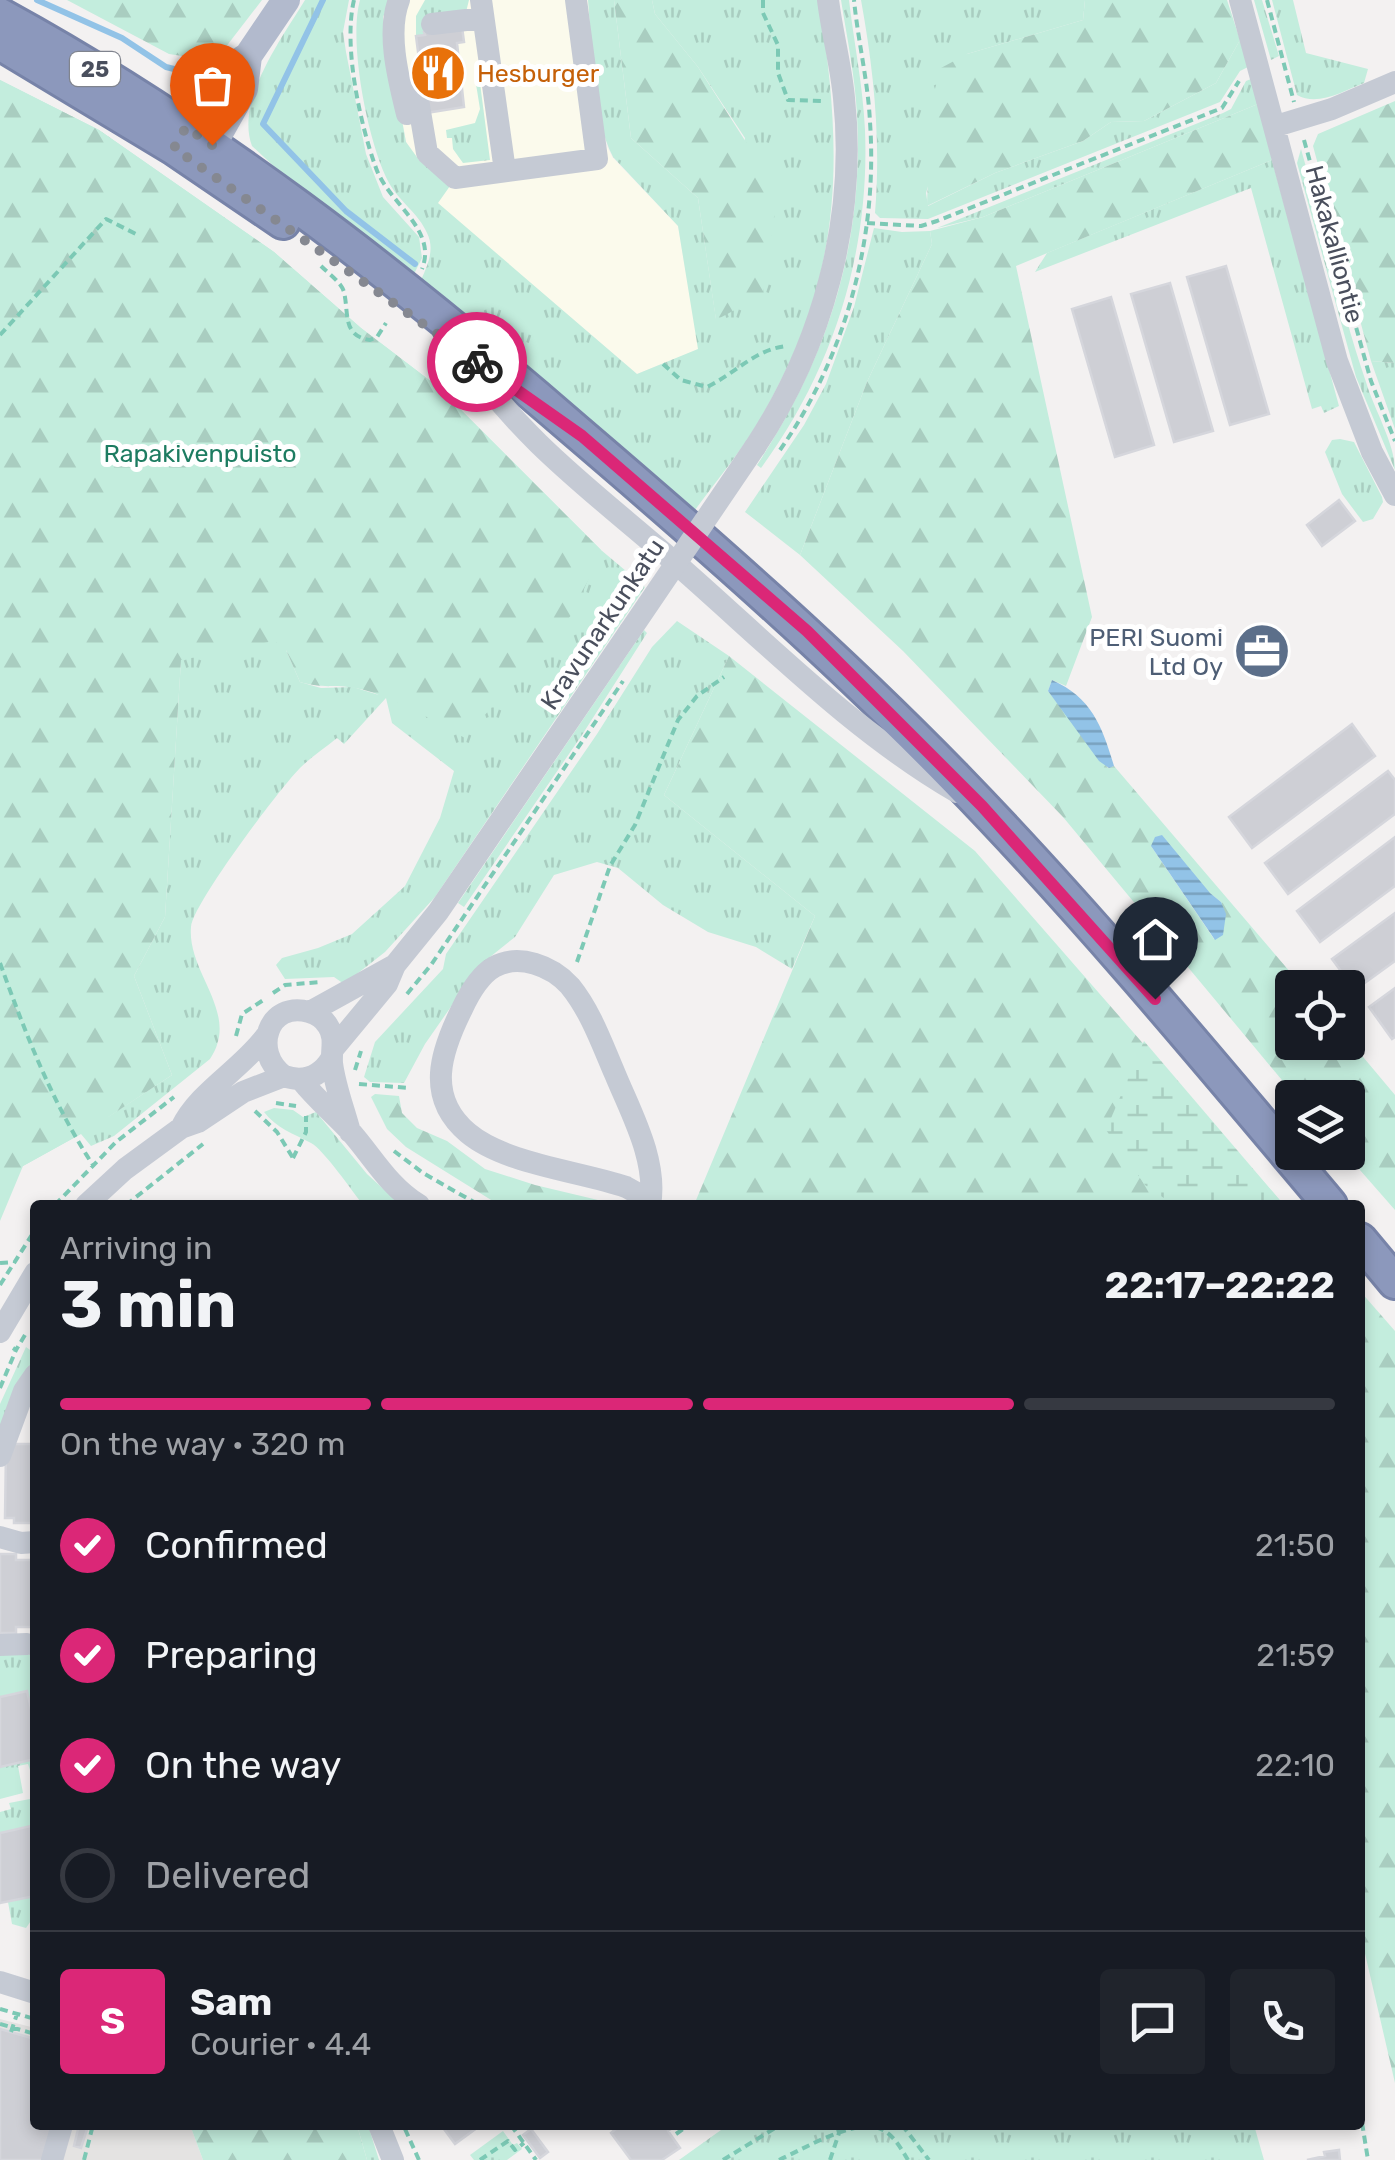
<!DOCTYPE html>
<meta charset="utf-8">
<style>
:root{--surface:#171b24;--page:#20242c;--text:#f1f3f6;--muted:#9ea1a6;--line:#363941;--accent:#db2777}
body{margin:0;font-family:Rubik,sans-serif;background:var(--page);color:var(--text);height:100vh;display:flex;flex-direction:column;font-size:38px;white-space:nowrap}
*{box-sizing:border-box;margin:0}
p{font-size:32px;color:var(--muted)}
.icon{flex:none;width:55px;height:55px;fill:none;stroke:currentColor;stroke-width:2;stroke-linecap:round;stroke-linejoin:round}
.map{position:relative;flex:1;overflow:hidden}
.panel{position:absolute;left:30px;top:1200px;width:1335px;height:930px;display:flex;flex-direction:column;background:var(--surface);border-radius:10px;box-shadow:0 5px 15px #0003}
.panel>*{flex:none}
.buttons{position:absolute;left:1275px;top:970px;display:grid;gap:20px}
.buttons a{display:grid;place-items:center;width:90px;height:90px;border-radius:10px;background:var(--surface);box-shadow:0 5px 15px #0003;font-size:50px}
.pin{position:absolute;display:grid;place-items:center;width:85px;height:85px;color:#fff;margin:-102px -42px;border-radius:50% 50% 50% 0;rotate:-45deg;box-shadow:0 0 10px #0007}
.pin .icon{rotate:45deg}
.courier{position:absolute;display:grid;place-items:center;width:100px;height:100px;margin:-50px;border:8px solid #db2777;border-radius:50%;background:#fff;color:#222;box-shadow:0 2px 12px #0007}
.summary em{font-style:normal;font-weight:700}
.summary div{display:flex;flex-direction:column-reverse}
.summary{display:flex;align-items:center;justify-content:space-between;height:170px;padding:0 30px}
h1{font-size:65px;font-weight:700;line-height:75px}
.bar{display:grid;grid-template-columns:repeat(4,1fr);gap:15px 10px;align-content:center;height:120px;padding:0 30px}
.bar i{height:12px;border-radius:8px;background:var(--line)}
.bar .active{background:var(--accent)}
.bar p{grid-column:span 4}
.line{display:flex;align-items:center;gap:25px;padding:0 30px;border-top:2px solid var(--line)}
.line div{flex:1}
.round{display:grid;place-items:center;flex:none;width:105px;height:105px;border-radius:10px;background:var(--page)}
ol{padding:0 30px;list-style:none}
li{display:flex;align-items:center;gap:30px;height:110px}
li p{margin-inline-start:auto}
li .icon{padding:10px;border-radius:50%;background:var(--accent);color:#fff;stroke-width:4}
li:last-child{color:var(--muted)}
li i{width:55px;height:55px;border:5px solid var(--line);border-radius:50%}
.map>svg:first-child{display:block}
</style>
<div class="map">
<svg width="1395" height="2160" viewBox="0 0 1395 2160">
<defs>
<pattern id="grass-tufts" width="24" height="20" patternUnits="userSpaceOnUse" patternTransform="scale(2.5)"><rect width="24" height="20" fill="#c3eddd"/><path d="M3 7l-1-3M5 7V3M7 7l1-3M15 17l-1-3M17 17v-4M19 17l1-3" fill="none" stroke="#a9cdc0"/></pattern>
<pattern id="forest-firs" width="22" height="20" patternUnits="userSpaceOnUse" patternTransform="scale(2.5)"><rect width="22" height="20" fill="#c3eddd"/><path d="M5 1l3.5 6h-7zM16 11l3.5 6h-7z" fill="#a9cdc0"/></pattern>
<pattern id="wetland-marsh" width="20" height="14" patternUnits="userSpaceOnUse" patternTransform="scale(2.5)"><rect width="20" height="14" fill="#c3eddd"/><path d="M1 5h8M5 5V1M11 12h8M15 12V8" fill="none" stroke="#a9cdc0"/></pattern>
<pattern id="water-rules" width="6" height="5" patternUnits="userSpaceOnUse" patternTransform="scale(2.5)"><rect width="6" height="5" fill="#92c3e7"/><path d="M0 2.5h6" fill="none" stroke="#79a1be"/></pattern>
</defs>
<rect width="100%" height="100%" fill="#f3f1f1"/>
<path fill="#fbfaec" d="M390 0H588L596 82 606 145 613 158 678 226 699 349 637 374 437 203 419 160 406 142 383 16Z"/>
<path fill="#e4e3e2" d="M0 2019 35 2028V2125H190L203 2160H0Z"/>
<path fill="url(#grass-tufts)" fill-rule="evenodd" d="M305 0H349L343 32 346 52 366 154 383 197 419 237 422 258 411 280 325 214 252 146C235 101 282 38 305 0Z
M360 0H390L383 17 406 142 419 160 450 186 438 203 637 374 698 349 678 226 613 157C592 116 592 47 588 0H614L631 138 698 198 716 319 745 138 698 67 655 14 652 0H819C844 159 844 273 762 416 743 449 717 480 695 510L419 285C426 268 436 251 427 233 419 214 399 201 389 183 368 144 348 42 360 0Z
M425 0H469L466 12 423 18 425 35 416 36V16Z
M841 0H849C854 43 863 86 865 130 870 253 833 370 761 468L757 465C828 357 864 244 857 115 855 76 847 38 841 0Z
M861 0H1085L1083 20 967 54 926 193 928 206 995 173 1083 141 1111 122 1144 121 1216 83 1240 40 1248 67 1240 71 1220 102 928 219 880 218 875 213C881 140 874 72 861 0Z
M1254 0H1262L1279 56 1271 60Z
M1272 0H1293L1306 53 1368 69 1364 83C1343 91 1318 107 1297 95Z
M1251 79 1258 104 983 217 937 228 1223 113 1231 109 1246 81Z
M0 80 99 130 274 252 361 328 437 386 601 550 645 587 435 897 385 952 344 984 334 977 285 979 276 965 282 958 318 948 352 934 405 886 440 818 454 771 392 723 386 698 344 744 337 738C325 748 311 757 300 768 280 788 192 905 191 927 187 974 241 1013 210 1059L114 1136 91 1146 81 1134 23 1166 0 1085ZM286 650 379 695 353 687 321 688 300 682ZM181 660 165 917 134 976 172 1075 108 1117Z
M480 83 490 160 463 163 453 149 452 138H447L446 130 475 123 480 109 476 84Z
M1301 149C1323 226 1340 306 1366 382 1374 409 1395 444 1395 470L1356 377 1297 163Z
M1272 160 1339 406 1324 413 1321 406 1312 409 1251 188 1035 272 1047 253Z
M874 228 902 232 930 231 932 244 867 382 800 555 745 512 804 425 826 384 854 307Z
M1371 361 1395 363V429Z
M1340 439 1354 442 1382 497 1383 502 1373 519 1363 522 1342 494 1325 452 1332 440Z
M677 621 729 656 664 795 815 916 792 969 756 947 708 932 663 905 618 868 597 862 554 875 515 937 480 965 425 1044 404 1083 370 1082 364 1077 375 1042 443 969 446 954 597 734 652 647Z
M644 630 647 633 582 735 464 907 458 903Z
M274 1108 293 1110 303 1117 316 1112 367 1174 401 1205H363C353 1192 323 1149 311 1143 294 1134 276 1128 264 1112Z
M26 1347 33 1352V1359L0 1440V1404Z
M35 1634V1647L32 1649 35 1658 34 1721 27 1691 0 1697V1653L29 1655 30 1645 18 1635Z
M35 1759V1776H32L28 1764 18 1766 23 1793 0 1799V1767Z
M35 1798V1825L0 1833V1812L11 1809 9 1803Z
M35 1896V1915L26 1928 12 1924 8 1902Z
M357 2125H368L379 2160H367Z
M728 2125H1254L1264 2160H679Z
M503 2131 513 2145 517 2143 522 2149 507 2160H474L470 2155Z"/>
<path fill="url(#forest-firs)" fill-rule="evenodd" d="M67 0H262L215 61 169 54Z
M614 0H652L655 14 698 67 778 192 763 295 716 320 698 198 631 138Z
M1085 0H1227L1240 40 1216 83 1144 121 1111 122 1083 141 995 173 927 206 930 106 941 68 967 54 1083 20Z
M0 80 99 130 274 252 361 328 437 386 601 550 574 612 465 738C430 720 394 695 355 688 335 684 323 689 300 682L286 650 274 641 181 660 165 917 134 976 172 1075 95 1126 23 1166 0 1221Z
M1395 101V363L1371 361 1313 146 1318 134Z
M1258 104 1272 160 1016 266 1092 617 1066 686 1052 680 1048 691 1108 768 1114 766 1303 987 1292 988V1042H1348V1039L1395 1095V1210L1345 1153 1348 1152V1098L1296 1097 1063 817 903 651 800 555 867 382 932 244 930 231 983 217ZM1151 846 1221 902 1215 939H1214Z
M729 656 975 851 1284 1205H694L815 916 664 795Z
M375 1094 399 1096 402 1113 417 1128 447 1141 485 1169 535 1185 619 1205 496 1203 406 1147 387 1129 371 1097Z
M1360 1291 1395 1331V2083L1360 1932Z
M190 2125H357L367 2160H203Z"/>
<path fill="url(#wetland-marsh)" d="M1144 1041 1284 1205H1174L1145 1185 1106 1130Z"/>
<path fill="url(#water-rules)" d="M1052 680C1092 698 1102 726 1114 766L1109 768 1099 761 1048 691Z
M1162 835 1210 893 1221 902 1226 914 1223 935 1215 940 1151 846 1155 837Z"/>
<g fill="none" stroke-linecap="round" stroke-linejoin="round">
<path stroke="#92c3e7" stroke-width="6" d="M37 0 122 38 166 67 182 71 197 58
M323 0 263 124 346 211 415 264"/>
</g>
<path fill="#cecfd5" stroke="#d5d6dc" stroke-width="2.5" d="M462 27 464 42 457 43 464 107 426 113 416 36 425 35 424 32Z
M1226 266 1269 414 1230 425 1187 277Z
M1170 283 1213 431 1174 442 1131 294Z
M1111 297 1154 445 1115 457 1072 309Z
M1339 500 1355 521 1322 546 1307 525Z
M1352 724 1375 756 1252 848 1229 817Z
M1388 771 1395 780V814L1288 894 1265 863Z
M1395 837V886L1320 942 1297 911Z
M1395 913V961L1355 990 1332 959Z
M1395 988V1037L1392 1039 1369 1007Z
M14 1444H35V1523H14V1518H5L6 1450Z
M0 1554H16V1560H35V1627H16V1633H0Z
M27 1691 35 1726V1759L0 1767V1697Z
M35 1825V1896L0 1903V1833Z
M0 2029 35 2039V2125H53L44 2160H0Z
M79 2125 88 2126 81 2148 74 2146Z
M441 2125H481L455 2144Z
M615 2125H676L668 2131 680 2148 662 2160H631L611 2133 617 2128Z
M531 2129 548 2152 540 2158 523 2135Z
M1339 2150 1340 2160H1307L1325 2156 1324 2152Z"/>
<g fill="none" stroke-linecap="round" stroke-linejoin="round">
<g stroke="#7783a8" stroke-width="38">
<path id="highway" d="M0 15C209 129 397 276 576 431 707 543 835 655 955 778 1087 914 1208 1060 1330 1205
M0 43 174 148 283 222
M1360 1240 1395 1282"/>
</g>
<path stroke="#7cc9b5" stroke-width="4" stroke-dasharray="8 5" stroke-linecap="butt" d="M354 0C343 46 360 124 376 168 388 203 438 229 422 269
M763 0V13L778 45V73L788 100 822 101
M1267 0 1294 102
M1304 140 1371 381 1395 441
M867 223 921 226 937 221 1222 108 1239 81
M321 266C329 274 341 282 344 292 349 313 342 336 370 340L377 337 386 323
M0 335 106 219 138 235
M663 364 681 380 707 387C736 373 754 350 786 346
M780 450C846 356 878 237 870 122 868 81 858 41 854 0
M577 962 610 866 635 825 678 720 697 696 724 677
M0 963C25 1032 52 1103 93 1165
M273 993 285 985 320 982
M407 994 431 965 623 681
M236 1036 242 1014 265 999
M355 1070 361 1051
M359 1084 410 1088
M276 1103 296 1106
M255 1111 277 1132 293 1158
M394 1151 423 1173 479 1205
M293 1158 306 1132V1116
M55 1205 116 1142 174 1097
M126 1205 203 1144
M0 1263 13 1262
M0 1285 35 1230
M13 1348 16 1350 25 1335
M0 1388 16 1350
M0 2009 35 2019
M0 2024 35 2034
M11 2032 17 2014
M1360 2110 1368 2160
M511 2125 536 2160
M902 2125 929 2160
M405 2129 419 2160
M676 2134 689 2125
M84 2160 93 2125
M480 2160 508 2141 515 2150 524 2143
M723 2160 780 2125
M779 2160C803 2149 849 2122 875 2127 892 2131 900 2147 908 2160
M830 2160 839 2133 837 2125"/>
<path stroke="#c5cad4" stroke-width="22" d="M399 0C386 33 399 81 407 114
M481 0 505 171
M1240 0 1337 361 1372 452 1395 495
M432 24 483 18
M416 88 427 153 455 178 597 159 576 0
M1276 126 1332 109 1395 82
M465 354C517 439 607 502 680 567 769 645 855 733 957 792
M755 447C822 346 857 220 844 98 841 65 832 33 828 0
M310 1012 395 965
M334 1048 387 984 395 965 438 912 630 631
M331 1059C320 1077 304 1083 284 1076 251 1052 268 1000 309 1012 316 1014 324 1019 328 1026 336 1038 331 1050 332 1063 335 1087 344 1109 350 1132
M301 1080C316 1099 333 1113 350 1131 373 1157 388 1186 419 1205
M181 1128C199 1091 241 1070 266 1036
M86 1205 125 1169 181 1128 198 1122 243 1092 284 1076
M643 1205 635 1192 626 1187C579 1171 505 1164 468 1133 425 1097 441 1051 462 1009 469 994 480 975 494 967 519 953 552 966 570 986 591 1012 602 1044 615 1074 631 1113 658 1161 650 1205
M0 1332 35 1273
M0 1456 24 1391 35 1375
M0 1537 21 1543 35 1542
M0 1645 27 1644
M0 1982 35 1993
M379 2125 393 2160
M52 2160 62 2125"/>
<path stroke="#b2bacd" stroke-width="28" d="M175 146 225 71 248 56 286 0
M202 163 244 89 248 56"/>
<use href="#highway" stroke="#8c98bc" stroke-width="32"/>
<path stroke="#c5cad4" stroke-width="22" d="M630 631 755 447"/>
</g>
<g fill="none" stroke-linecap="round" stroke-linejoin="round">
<path stroke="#858891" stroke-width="10" stroke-dasharray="0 18" d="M212 145 186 127 174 148 477 362"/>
<path stroke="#db2777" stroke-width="12" d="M477 362 582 436 807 631 982 806 1155 999"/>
</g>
<defs>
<g id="restaurant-disc" transform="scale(2.875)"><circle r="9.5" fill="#e8710a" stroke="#fff"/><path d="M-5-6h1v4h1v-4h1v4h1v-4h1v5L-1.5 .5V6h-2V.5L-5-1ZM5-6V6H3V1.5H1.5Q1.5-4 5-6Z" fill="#fff"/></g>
<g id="office-disc" transform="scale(2.875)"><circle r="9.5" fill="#5c6f8a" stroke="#fff"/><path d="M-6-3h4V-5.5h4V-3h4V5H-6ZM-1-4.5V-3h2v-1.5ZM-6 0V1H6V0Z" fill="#fff"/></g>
</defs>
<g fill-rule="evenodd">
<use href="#restaurant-disc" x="438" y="73"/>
<use href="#office-disc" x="1262" y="651"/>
</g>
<g text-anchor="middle" stroke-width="10" stroke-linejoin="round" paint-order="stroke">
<rect fill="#fff" stroke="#80848e" stroke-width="2.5" x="70" y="52" width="50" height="34" rx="8"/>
<g font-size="22" font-weight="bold" fill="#4a4f5d">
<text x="95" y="77">25</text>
</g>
<g font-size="25" fill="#c56008" stroke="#fff" text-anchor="start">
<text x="477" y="82">Hesburger</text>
</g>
<g font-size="25" fill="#4a4f5d" stroke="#fff">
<text transform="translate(1335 244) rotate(75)" y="9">Hakakalliontie</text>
<text transform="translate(602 624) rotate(-56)" y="9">Kravunarkunkatu</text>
</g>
<g font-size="25" fill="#1d7c61" stroke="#fff">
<text x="200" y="462">Rapakivenpuisto</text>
</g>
<g font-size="25" fill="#4e5e75" stroke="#fff" text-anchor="end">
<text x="1223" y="646">PERI Suomi<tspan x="1223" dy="29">Ltd Oy</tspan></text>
</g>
</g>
</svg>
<div class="buttons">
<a><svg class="icon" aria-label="locate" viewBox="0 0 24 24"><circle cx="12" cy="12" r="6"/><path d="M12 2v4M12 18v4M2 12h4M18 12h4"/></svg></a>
<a><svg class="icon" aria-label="layers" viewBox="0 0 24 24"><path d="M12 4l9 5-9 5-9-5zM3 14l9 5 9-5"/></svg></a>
</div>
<div class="pin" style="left:212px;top:145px;background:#ea580c"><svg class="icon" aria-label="bag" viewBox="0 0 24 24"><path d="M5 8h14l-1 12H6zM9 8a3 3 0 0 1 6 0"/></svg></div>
<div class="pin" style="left:1155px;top:999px;background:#1f2937"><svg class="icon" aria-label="home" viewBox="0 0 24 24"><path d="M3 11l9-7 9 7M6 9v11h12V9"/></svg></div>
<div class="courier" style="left:477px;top:362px"><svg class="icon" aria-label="bike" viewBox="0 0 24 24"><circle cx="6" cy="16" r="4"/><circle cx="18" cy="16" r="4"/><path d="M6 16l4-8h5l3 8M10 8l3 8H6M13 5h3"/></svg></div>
<section class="panel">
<div class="summary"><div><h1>3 min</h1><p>Arriving in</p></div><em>22:17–22:22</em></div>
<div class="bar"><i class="active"></i><i class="active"></i><i class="active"></i><i></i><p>On the way · 320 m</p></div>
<ol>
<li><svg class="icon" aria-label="check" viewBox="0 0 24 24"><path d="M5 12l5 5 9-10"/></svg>Confirmed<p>21:50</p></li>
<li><svg class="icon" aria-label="check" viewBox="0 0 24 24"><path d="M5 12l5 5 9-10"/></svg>Preparing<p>21:59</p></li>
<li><svg class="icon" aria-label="check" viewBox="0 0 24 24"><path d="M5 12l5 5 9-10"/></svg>On the way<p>22:10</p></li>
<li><i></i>Delivered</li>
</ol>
<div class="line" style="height:180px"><b class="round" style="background:var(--accent);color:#fff">S</b><div><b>Sam</b><p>Courier · 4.4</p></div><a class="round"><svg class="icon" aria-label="chat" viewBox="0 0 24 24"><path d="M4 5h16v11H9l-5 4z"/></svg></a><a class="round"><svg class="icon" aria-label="phone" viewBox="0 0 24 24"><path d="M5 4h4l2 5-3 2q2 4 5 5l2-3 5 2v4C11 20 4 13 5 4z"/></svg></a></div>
</section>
</div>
